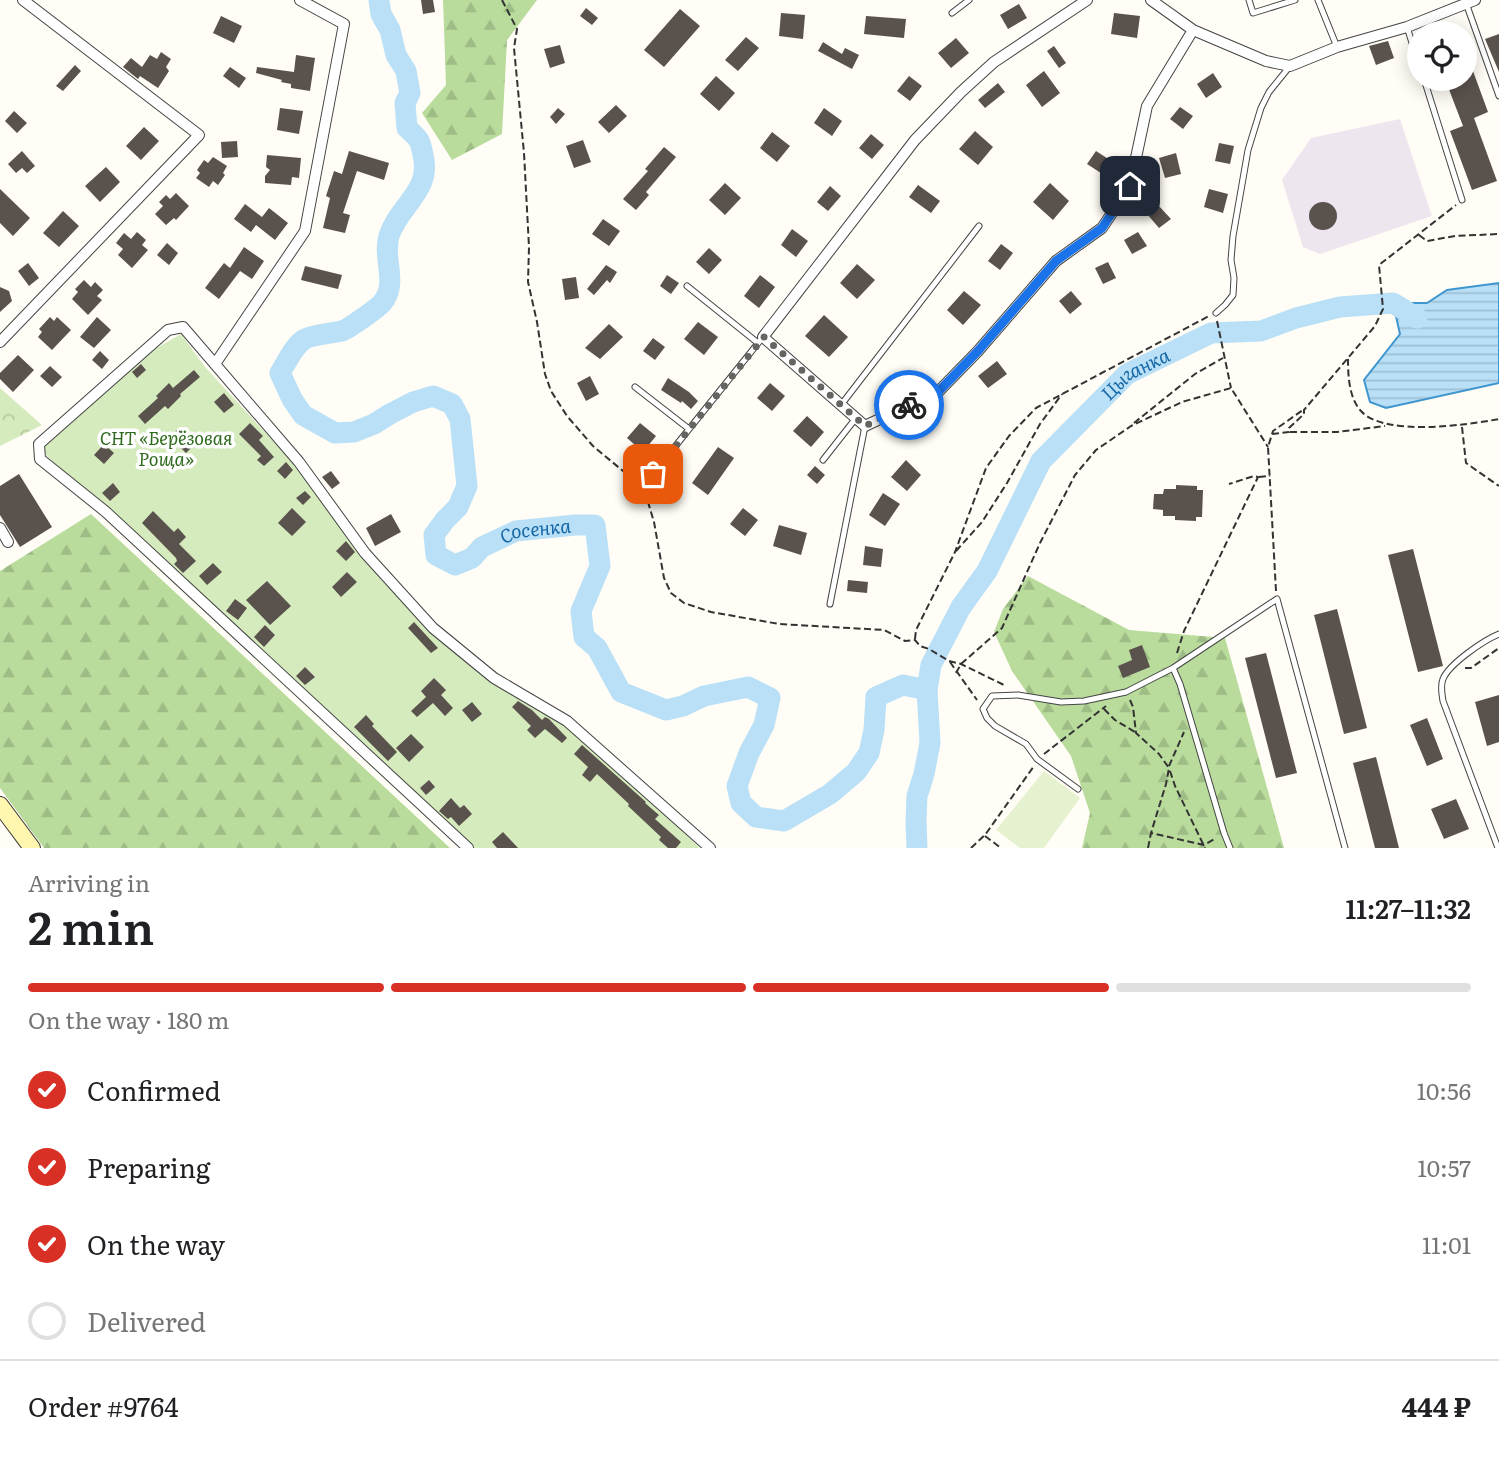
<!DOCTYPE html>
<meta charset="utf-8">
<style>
:root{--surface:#fff;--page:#f2f2f2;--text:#202124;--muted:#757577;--line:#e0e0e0;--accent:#d93025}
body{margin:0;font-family:Literata,serif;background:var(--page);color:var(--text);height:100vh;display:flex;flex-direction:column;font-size:26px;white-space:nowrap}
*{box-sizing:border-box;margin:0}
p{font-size:23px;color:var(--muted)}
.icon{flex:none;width:38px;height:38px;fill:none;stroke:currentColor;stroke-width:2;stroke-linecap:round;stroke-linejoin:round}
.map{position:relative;height:848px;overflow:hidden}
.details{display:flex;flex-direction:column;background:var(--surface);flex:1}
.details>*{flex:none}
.buttons{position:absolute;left:1407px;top:21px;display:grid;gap:14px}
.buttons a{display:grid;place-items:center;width:70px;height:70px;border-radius:50%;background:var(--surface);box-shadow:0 4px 18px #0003;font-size:35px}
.pin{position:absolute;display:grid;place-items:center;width:60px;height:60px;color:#fff;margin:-30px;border-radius:14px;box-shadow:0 4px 10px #0006}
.courier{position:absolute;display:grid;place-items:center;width:70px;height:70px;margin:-35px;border:5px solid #1a73e8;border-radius:50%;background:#fff;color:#222;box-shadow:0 2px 9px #0007}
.overview em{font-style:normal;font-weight:600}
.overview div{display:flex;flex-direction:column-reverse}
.overview{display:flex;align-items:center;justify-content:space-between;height:119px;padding:0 28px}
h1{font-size:46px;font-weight:600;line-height:52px}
.bar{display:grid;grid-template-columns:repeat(4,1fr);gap:10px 7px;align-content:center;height:84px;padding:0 28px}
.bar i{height:9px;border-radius:5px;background:var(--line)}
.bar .selected{background:var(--accent)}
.bar p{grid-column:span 4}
.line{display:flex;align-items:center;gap:18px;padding:0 28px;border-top:2px solid var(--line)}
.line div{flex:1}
ol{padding:0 28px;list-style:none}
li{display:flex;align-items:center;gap:21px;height:77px}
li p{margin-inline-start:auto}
li .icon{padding:7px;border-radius:50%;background:var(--accent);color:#fff;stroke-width:4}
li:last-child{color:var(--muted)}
li i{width:38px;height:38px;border:4px solid var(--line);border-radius:50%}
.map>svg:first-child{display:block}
</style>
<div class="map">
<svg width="1499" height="848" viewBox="0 0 1499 848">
<defs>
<pattern id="forest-firs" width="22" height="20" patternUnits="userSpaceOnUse" patternTransform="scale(1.75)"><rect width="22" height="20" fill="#b9dc9c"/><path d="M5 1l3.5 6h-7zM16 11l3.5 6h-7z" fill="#9ebc85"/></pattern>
<pattern id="park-crowns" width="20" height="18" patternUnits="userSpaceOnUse" patternTransform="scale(1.75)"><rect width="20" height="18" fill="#d5ebbd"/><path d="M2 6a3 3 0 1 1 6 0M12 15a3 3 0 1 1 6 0" fill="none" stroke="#b6c8a1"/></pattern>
<pattern id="water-rules" width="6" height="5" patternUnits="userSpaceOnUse" patternTransform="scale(1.75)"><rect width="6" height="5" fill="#b9e0f7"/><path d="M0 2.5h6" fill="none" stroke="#9ebfd3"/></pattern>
</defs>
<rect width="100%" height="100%" fill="#fffdf5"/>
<path fill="#eee6ef" d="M1400 119 1432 216 1320 254 1303 247 1282 180 1311 138Z"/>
<path fill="#d5ebbd" d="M181 334 205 367 297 467 461 656 566 724 650 800 700 848H474L47 456 40 445 141 357Z"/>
<path fill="url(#forest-firs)" d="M443 0H537L507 40 502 134 452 160 422 113 446 85Z
M91 514 450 848H44L0 788V571Z
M1028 576 1129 630 1225 638 1284 848H1082L1090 813 1071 756 1012 671 994 632 1003 609Z"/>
<path fill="url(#park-crowns)" d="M0 388 42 425 0 446Z"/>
<path fill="#e6f2cf" d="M1044 771 1080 798 1044 848H1020L996 830Z"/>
<path fill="url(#water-rules)" stroke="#3f96cf" stroke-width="2" d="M1499 283V383L1386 408 1370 402 1364 380 1400 334 1393 303H1427L1447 290Z"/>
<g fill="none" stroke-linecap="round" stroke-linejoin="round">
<g stroke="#b9e0f7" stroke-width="21">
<path id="s1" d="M379 0 381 14 390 30 396 55 406 71 410 93 405 103 407 128C419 139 420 139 423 155 432 191 399 205 389 236 382 258 399 284 382 303 378 308 348 329 342 331 333 333 312 335 305 339 295 344 286 363 280 373L292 399 303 415 335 433 354 432 374 424 390 414 413 402 433 396 452 404 460 419 467 486 458 507 445 520 434 535 436 555 455 565 472 558 482 547 516 531 575 525H595L600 566 581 611 584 637 597 648 621 692 666 710 683 706 704 696 748 687 770 698 764 725 749 753 737 786 741 803 756 817 784 821 830 794 856 772 869 753 874 730 876 697 903 685 927 690 930 743 924 774 917 796 916 822 917 848"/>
<path id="s2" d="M927 690 931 665 961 607 987 571 1041 461 1127 374 1211 333 1261 331 1296 318 1340 307 1393 303 1417 318"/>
</g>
</g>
<path fill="#5a524d" d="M421 0H433L435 12 423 14Z
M1019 4 1027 18 1008 29 1000 15Z
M586 8 598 18 592 25 580 16Z
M680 9 700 26 664 67 644 50Z
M781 13 805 15 803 39 779 36Z
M1114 13 1140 16 1137 38 1111 34Z
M221 16 242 26 234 43 213 33Z
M866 16 906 19 904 38 864 34Z
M1499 34V72L1485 39Z
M746 37 759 48 738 71 725 60Z
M956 38 969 53 951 68 938 53Z
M1388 41 1394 58 1376 65 1369 46Z
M823 42 842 54 845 48 859 55 852 69 818 51Z
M560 45 565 63 550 68 544 49Z
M1054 46 1066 63 1059 68 1047 51Z
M161 52 171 59 166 67 169 71 158 88 140 76 138 79 123 67 131 58 142 67 150 55 157 59Z
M1466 52 1488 112 1474 118 1497 181 1472 190 1450 131 1463 126 1445 79H1465Z
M296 55 315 58 310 91 291 88V84L281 82 282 80 256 73 257 67 294 72Z
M75 65 81 71 63 91 56 86Z
M230 67 246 78 239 88 223 76Z
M1044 71 1060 93 1042 107 1026 85Z
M1213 73 1222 87 1206 98 1197 84Z
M716 76 735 93 719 111 700 94Z
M909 76 922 86 910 101 897 91Z
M998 83 1005 92 985 108 978 100Z
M616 105 627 116 609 133 598 122Z
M1180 107 1193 116 1183 129 1170 119Z
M280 108 303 111 299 134 277 130Z
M558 108 565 114 556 124 550 117Z
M824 108 842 121 832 136 814 123Z
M14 111 27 123 17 133 5 121Z
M144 127 159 141 141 160 126 146Z
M975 131 993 147 978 165 959 149Z
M772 132 790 146 777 162 760 148Z
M871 134 884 145 872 159 859 148Z
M583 140 591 162 574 168 566 146Z
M237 141 238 157 222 158 221 142Z
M1219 143 1234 146 1230 164 1215 161Z
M664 147 676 157 646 192 649 195 636 210 623 199 648 171 645 169Z
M22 151 35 166 27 173 22 168 16 173 8 164Z
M349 151 389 163 384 180 357 171 343 213 350 215 345 233 323 228 330 198 326 196 334 171 342 174Z
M1096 151 1113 162 1104 175 1087 164Z
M1176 153 1181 174 1165 178 1159 158Z
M267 155 301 158 299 178 292 177 291 185 265 183V176L270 170 266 167Z
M213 157 227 166 223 173 225 175 218 185 213 181 209 187 196 178 200 173 197 170 204 160 208 163Z
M106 167 120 182 100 202 85 186Z
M725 183 741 198 725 215 709 200Z
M1050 183 1069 201 1053 220 1033 202Z
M918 185 940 201 931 213 909 197Z
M830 186 841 196 828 211 817 202Z
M0 189 30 218 13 236 0 223Z
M1209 189 1228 194 1223 213 1204 207Z
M176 193 189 206 176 220 174 218 166 225 155 214 163 206 159 202 166 195 170 199Z
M1309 216a14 14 0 1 1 28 0a14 14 0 1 1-28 0Z
M245 204 262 217 269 208 288 223 275 240 256 225 251 232 234 219Z
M1158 205 1171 219 1159 228 1147 214Z
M63 211 79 226 59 247 43 233Z
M603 219 620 231 609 246 592 234Z
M792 229 808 241 796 257 781 245Z
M137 232 146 240 142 245 148 250 132 268 118 255 123 249 116 243 124 233 131 239Z
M1138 232 1147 246 1132 254 1124 240Z
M167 243 178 253 169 265 157 255Z
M1001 244 1013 253 1000 270 988 261Z
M244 247 264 261 252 279 240 271 219 299 205 288 224 263 230 268Z
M709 248 722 260 709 274 696 262Z
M1108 262 1116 278 1103 284 1095 268Z
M28 263 39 278 29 286 18 271Z
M857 264 875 280 857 299 840 283Z
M606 265 617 272 610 283 607 280 594 295 587 289Z
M305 266 342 275 338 289 301 280Z
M667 275 679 283 671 294 660 286Z
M760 275 775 287 759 308 744 296Z
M576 277 579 298 565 300 562 279Z
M84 280 91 287 95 282 103 290 97 296 102 300 88 315 72 299 78 292 75 289Z
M0 287 9 291 12 301 0 312Z
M964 291 981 305 963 325 947 310Z
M1071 291 1082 304 1070 314 1059 301Z
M824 315 848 337 829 357 805 336Z
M50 317 54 321 57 317 71 330 52 350 38 337 42 332 39 329Z
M97 317 111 330 94 348 80 337Z
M698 322 718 337 704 355 684 339Z
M609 324 623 337 600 359 585 348Z
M653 338 665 347 655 360 643 351Z
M100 351 109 360 102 369 92 360Z
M18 355 34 370 13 392 0 379V373Z
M997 361 1007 374 988 388 978 376Z
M141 364 146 370 137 378 132 372Z
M50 366 62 377 52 387 40 376Z
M194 370 200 377 180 394 181 396 168 409 165 406 145 424 138 416 158 398 156 396 169 383 173 388Z
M590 376 599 394 586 401 577 383Z
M668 378 689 392 698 401 691 409 682 401 681 403 661 390Z
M770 383 785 396 772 411 757 398Z
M224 393 234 405 224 413 214 402Z
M807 416 824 432 811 447 793 431Z
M250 423 263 436 259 440 274 457 264 466 257 460 261 456 239 434Z
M640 423 656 436 643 452 627 438Z
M178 429 193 446 186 453 170 437Z
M104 444 114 453 104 464 94 455Z
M718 447 734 458 708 495 692 483Z
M906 460 921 475 907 491 891 477Z
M286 462 293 470 285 479 277 471Z
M815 466 825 475 817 484 807 475Z
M331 471 340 483 332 489 322 477Z
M19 474 52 527 20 547 0 515V486Z
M113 483 120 492 110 501 102 493Z
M1176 485 1197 486V490H1203L1202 517H1196V521L1175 520V516H1163V510L1153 509 1154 494H1163L1164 489H1176Z
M305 491 311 497 303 505 296 498Z
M883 493 900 504 885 526 869 515Z
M292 508 306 522 292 536 278 523Z
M743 508 758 520 745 536 730 524Z
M153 511 174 532 178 528 186 537 179 544 196 561 183 573 174 564 177 561 176 558 142 523Z
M391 514 401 532 375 546 366 528Z
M779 525 807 533 801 555 773 546Z
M346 541 355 552 346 561 336 551Z
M865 546 883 549 881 567 863 565Z
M1413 549 1443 666 1418 672 1388 555Z
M213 563 222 572 207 585 199 576Z
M347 572 357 582 341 597 332 587Z
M848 580 868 582 867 593 847 591Z
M267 581 291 606 270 625 246 600Z
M235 599 247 608 238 620 226 611Z
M1337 609 1367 728 1344 734 1314 615Z
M414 622 438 648 431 653 408 628Z
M265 625 275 635 264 647 254 637Z
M1142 645 1150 667 1123 678 1118 666 1132 660 1129 650Z
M1266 653 1297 773 1276 778 1245 658Z
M305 667 315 677 305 685 296 676Z
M434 678 446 690 441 695 453 708 445 716 433 703 417 717 411 711 426 697 421 691Z
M1499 695V742L1487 746 1475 702Z
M518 701 532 710 542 720 545 717 549 719 567 738 562 743 545 729 535 738 527 730 531 726 512 707Z
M472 702 482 714 472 722 462 710Z
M366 715 374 724 372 726 397 752 388 761 354 727Z
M1427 718 1443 759 1427 766 1410 725Z
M411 734 424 747 409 762 396 748Z
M582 745 646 802 645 803 659 815 655 819 681 842 676 848H668L659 840 661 837 628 806 629 804 597 774 590 782 582 775 588 767 574 754Z
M1376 757 1399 848H1375L1353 763Z
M429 780 435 787 426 795 420 788Z
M451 798 460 808 464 805 472 814 459 826 451 817 448 819 439 811Z
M1456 799 1469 829 1444 839 1431 809Z
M503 832 518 848H497L492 842Z"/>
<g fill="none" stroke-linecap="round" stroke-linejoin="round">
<g stroke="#444" stroke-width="7">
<path id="lane" d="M1249 0 1253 13 1295 0
M1318 0 1337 47
M1466 3 1499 96
M952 13 969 0
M1407 27 1419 65
M1424 79 1462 200
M687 286 758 343
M1216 313 1225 305 1233 295 1234 278 1231 260 1233 236 1248 150 1261 108 1269 92 1290 66
M635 387 689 429
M841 405 979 226
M823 460 856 418
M653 474 763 337
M830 604 865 426
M1173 668 1180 684 1224 833 1230 848
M1078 789 1037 759 1026 744 995 726 987 718 983 709 992 696 1018 695 1061 702 1084 701 1126 692 1173 668 1277 599 1345 848
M1498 848 1443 701C1442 694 1440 686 1443 679 1449 664 1484 640 1499 634"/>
</g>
<g stroke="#444" stroke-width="12">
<path id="street" d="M1087 0 994 62 961 92 915 140 763 337 865 426 939 391 978 351 1056 261 1102 228 1130 186 1147 106 1193 30
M1151 0 1193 30 1266 61 1290 66 1337 47 1407 27 1475 0
M0 342 199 135 23 0
M215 364 305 231 344 24 300 0
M0 528 8 542
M468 848 106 512 40 459 39 444 168 330 183 327 299 462 365 553 433 628 494 678 567 721 710 848"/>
</g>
<g stroke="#333" stroke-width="18">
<path id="secondary" d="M0 805 32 848"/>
</g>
<path stroke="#333" stroke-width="2" stroke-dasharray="7 3.5" stroke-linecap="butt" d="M502 0 517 29 514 48 524 153 529 247 528 282 537 322 545 374 551 391 567 416 593 446 629 476 648 502 654 522 664 578 671 593 684 603 711 612 779 624 884 630 905 641 915 640 920 646 929 649 949 661 961 664 1006 686
M1419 235 1427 241 1455 236 1499 234
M1217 321 1231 388
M1348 359C1348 376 1349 398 1361 411 1384 437 1467 425 1499 419
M1134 423 1195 374 1223 358
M1462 427 1466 463 1499 486
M1290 432H1337L1385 426
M1272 434 1289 432V428L1304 414V410L1375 326 1383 309 1379 265 1456 205
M1259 477 1270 476
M956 551 982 522 1007 483 1040 424 1062 394
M1276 591 1268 447 1273 431 1303 410
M915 639 916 630 955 552 986 468 1009 436 1036 408 1209 316
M1177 653 1184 631 1258 477 1254 476 1229 484
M950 662 977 700
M1465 668H1471L1499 648
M956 673 961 664 1002 628 1040 543 1075 475 1096 450 1131 426 1182 402 1231 388 1268 447
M1130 700 1133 707 1136 733 1159 754 1169 768 1166 784 1151 833
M1104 709 1115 720 1135 732
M1044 754 1106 706
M1169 766 1184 732
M1170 771 1175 786 1205 848
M985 836 1001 848
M971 848 985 835 1034 766
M1148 848 1151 833 1204 845 1216 838"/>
<use href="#lane" stroke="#fff" stroke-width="5"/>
<use href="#street" stroke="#fff" stroke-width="10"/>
<use href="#secondary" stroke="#fff6b0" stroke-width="16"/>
</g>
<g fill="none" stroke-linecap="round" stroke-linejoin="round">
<path stroke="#646461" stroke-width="7" stroke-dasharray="0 12.6" d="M653 474 764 337 865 426 909 405"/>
<path stroke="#1a73e8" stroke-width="9" d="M909 405 939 391 978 351 1056 261 1102 228 1130 186"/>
</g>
<g text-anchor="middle" stroke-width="7" stroke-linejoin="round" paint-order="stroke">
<g font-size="18" font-style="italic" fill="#2f6b1f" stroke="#fff">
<text x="166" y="445">СНТ «Берёзовая<tspan x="166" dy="21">Роща»</tspan></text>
</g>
<g font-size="19" font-style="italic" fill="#1768a6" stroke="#fff">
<text dy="7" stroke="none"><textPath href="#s2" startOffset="387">Цыганка</textPath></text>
<text dy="7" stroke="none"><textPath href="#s1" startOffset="945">Сосенка</textPath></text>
</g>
</g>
</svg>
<div class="buttons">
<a><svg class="icon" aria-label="locate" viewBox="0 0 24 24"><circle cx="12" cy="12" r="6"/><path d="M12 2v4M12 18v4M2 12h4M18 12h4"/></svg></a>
</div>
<div class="pin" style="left:653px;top:474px;background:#ea580c"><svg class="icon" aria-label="bag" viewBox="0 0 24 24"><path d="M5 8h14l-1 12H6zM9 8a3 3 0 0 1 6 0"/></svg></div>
<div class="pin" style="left:1130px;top:186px;background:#1f2937"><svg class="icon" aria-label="home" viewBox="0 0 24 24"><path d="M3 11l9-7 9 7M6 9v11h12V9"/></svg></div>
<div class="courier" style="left:909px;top:405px"><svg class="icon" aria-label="bike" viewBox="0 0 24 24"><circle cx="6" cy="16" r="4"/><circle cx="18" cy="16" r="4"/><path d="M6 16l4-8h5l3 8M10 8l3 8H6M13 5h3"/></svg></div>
</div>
<section class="details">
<div class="overview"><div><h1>2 min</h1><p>Arriving in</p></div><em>11:27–11:32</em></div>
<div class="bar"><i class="selected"></i><i class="selected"></i><i class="selected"></i><i></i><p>On the way · 180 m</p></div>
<ol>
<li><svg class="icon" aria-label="check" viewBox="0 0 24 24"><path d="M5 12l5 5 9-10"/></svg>Confirmed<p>10:56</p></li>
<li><svg class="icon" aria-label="check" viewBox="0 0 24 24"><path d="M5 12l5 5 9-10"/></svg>Preparing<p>10:57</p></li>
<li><svg class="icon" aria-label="check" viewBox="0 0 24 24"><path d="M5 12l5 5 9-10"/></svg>On the way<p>11:01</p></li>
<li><i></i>Delivered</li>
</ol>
<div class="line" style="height:91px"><div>Order #9764</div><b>444 ₽</b></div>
</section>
